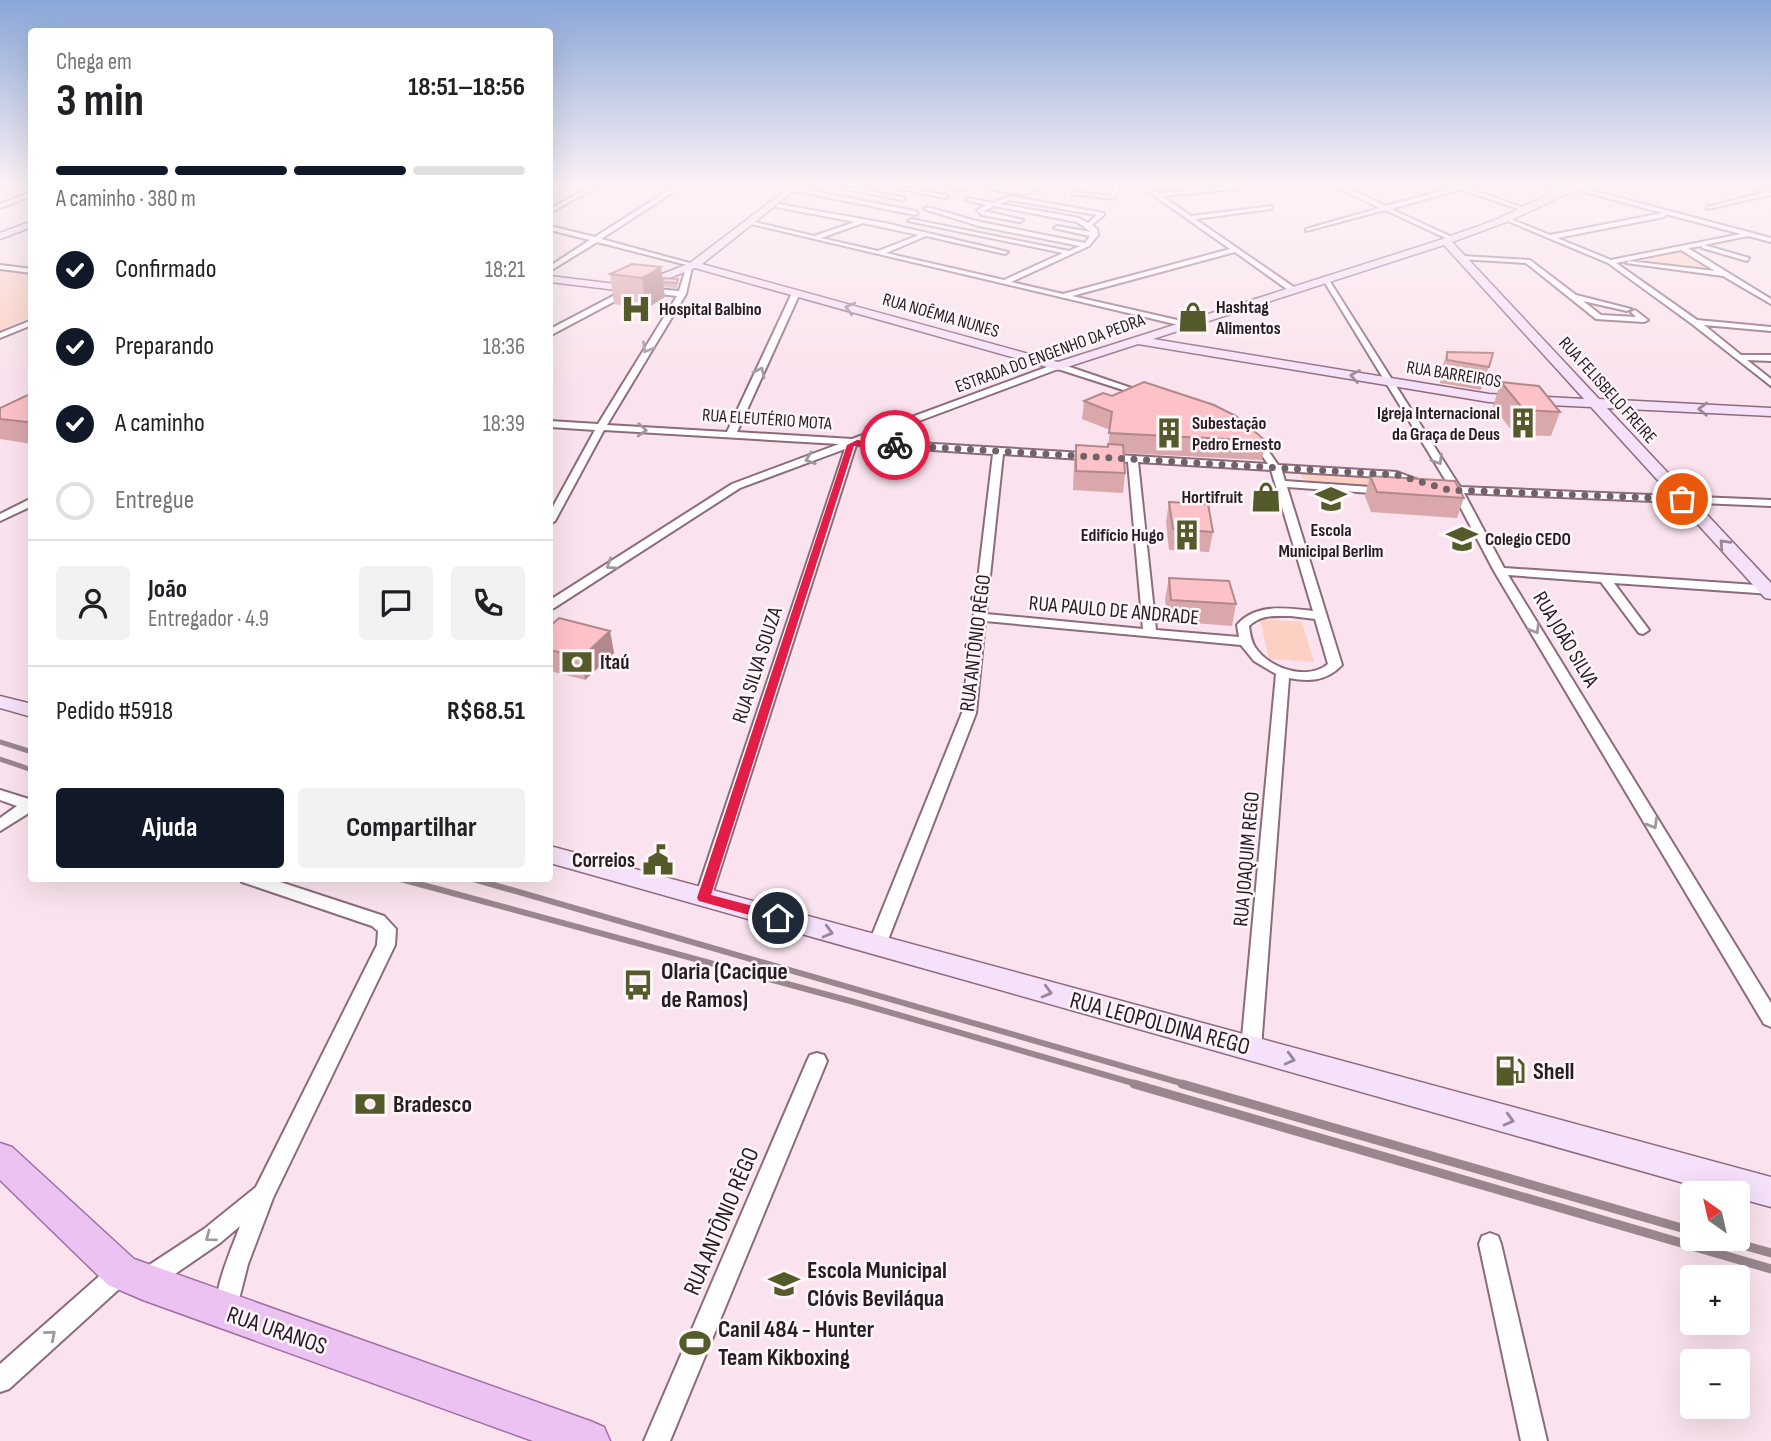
<!DOCTYPE html>
<html lang="pt">
<meta charset="utf-8">
<style>
:root{--surface:#fff;--page:#f2f2f2;--text:#202124;--muted:#757577;--line:#e0e0e0;--accent:#111827}
body{margin:0;font-family:"Sofia Sans Condensed",sans-serif;background:var(--page);color:var(--text);height:100vh;display:flex;flex-direction:column;font-size:26px;white-space:nowrap}
*{box-sizing:border-box;margin:0}
p{font-size:23px;color:var(--muted)}
.icon{flex:none;width:38px;height:38px;fill:none;stroke:currentColor;stroke-width:2;stroke-linecap:round;stroke-linejoin:round}
.map{position:relative;flex:1;overflow:hidden}
.drawer{position:absolute;left:28px;top:28px;width:525px;height:854px;display:flex;flex-direction:column;background:var(--surface);border-radius:7px;box-shadow:0 7px 28px #0002}
.drawer>*{flex:none}
.needle{width:46px;rotate:326deg}
.fabs{position:absolute;left:1680px;top:1181px;display:grid;gap:14px}
.fabs a{display:grid;place-items:center;width:70px;height:70px;border-radius:7px;background:var(--surface);box-shadow:0 7px 28px #0002;font-size:35px}
.pin{position:absolute;display:grid;place-items:center;width:60px;height:60px;color:#fff;margin:-30px;border:4px solid #fff;border-radius:50%;box-shadow:0 2px 7px #0007}
.courier{position:absolute;display:grid;place-items:center;width:70px;height:70px;margin:-35px;border:5px solid #e11d48;border-radius:50%;background:#fff;color:#222;box-shadow:0 2px 9px #0007}
.head em{font-style:normal;font-weight:700}
.head div{display:flex;flex-direction:column-reverse}
.head{display:flex;align-items:center;justify-content:space-between;height:119px;padding:0 28px}
h1{font-size:46px;font-weight:700;line-height:52px}
.bar{display:grid;grid-template-columns:repeat(4,1fr);gap:10px 7px;align-content:center;height:84px;padding:0 28px}
.bar i{height:9px;border-radius:5px;background:var(--line)}
.bar .selected{background:var(--accent)}
.bar p{grid-column:span 4}
.line{display:flex;align-items:center;gap:18px;padding:0 28px;border-top:2px solid var(--line)}
.line div{flex:1}
.round{display:grid;place-items:center;flex:none;width:74px;height:74px;border-radius:7px;background:var(--page)}
ol{padding:0 28px;list-style:none}
li{display:flex;align-items:center;gap:21px;height:77px}
li p{margin-inline-start:auto}
li .icon{padding:7px;border-radius:50%;background:var(--accent);color:#fff;stroke-width:4}
li:last-child{color:var(--muted)}
li i{width:38px;height:38px;border:4px solid var(--line);border-radius:50%}
.primary-button{display:flex;gap:14px;margin-top:auto;padding:14px 28px}
.primary-button a{flex:1;height:80px;border-radius:7px;background:var(--accent);color:#fff;font-size:28px;font-weight:700;line-height:80px;text-align:center}
.primary-button a+a{background:var(--page);color:var(--text)}
.map>svg:first-child{display:block}
</style>
<div class="map">
<svg width="1771" height="1441" viewBox="0 0 1771 1441">
<rect width="100%" height="100%" fill="#fae3ee"/>
<path fill="#ffd1e7" d="M1339 183H1446L1457 187 1387 206Z"/>
<path fill="#fcd0c2" d="M1681 252 1712 271 1634 263Z
M0 270 31 274 32 316 0 330Z
M1308 472 1389 476 1402 490 1311 483 1301 477 1303 473Z
M1260 619 1302 622 1314 662 1269 659Z"/>
<g fill="none" stroke-linecap="round" stroke-linejoin="round">
<g stroke="#8d6b7c" stroke-width="4">
<path id="street" d="M3 183H11L0 188V184Z
M596 183H603L550 213V209Z
M680 183H687L601 239 697 265 692 267 686 294 607 425 727 432 792 293 796 291 800 293 737 432 852 439 1058 363 1149 394 1142 396 1058 369 868 440 1268 464 1256 447 1246 438 1251 435 1263 443 1278 465 1397 472 1429 484 1424 487 1396 478 1282 471 1285 481 1385 488 1390 491 1385 494 1287 487 1342 665C1327 681 1309 682 1289 678L1261 1048 1258 1054 1251 1056 1244 1054 1241 1048 1276 674 1254 661 1241 645 985 621 976 713 886 945 883 950 877 952 871 950 868 945 962 713 993 454 856 445 711 898 709 902 703 904 697 902 695 898 845 449 740 488 554 608 550 609V600L732 484 839 444 604 430 555 521 550 524V512L595 430 550 427V421L598 424 677 296 634 291 553 334H550V329L630 287 679 291 687 265 597 242 550 271V266L590 240 550 230V226L595 237ZM1003 454 1128 462 1143 629 986 614ZM1138 462 1271 470 1313 611C1287 608 1255 603 1237 625L1239 637 1156 630ZM1291 616 1315 619 1328 664C1308 681 1269 669 1255 647 1251 641 1250 633 1249 626 1261 614 1276 616 1291 616Z
M816 183H829L905 198 902 200Z
M871 183H883L948 196 945 198Z
M972 183 1024 191 1044 183H1052L1024 195 975 186 958 191 938 186 941 184 958 187Z
M1086 183H1094L1091 185Z
M1116 183H1122L1114 199 1072 194 1075 192 1110 196Z
M1136 183H1143L1157 193 1246 185 1244 188 1162 196 1191 216 1273 206 1271 209 1195 219 1298 290 1291 292 1235 252 1072 296 1186 322V326H1183L747 223 750 221 814 236 855 222 776 207 778 204 885 223 1008 252 1005 254 926 236 886 253 1004 280 1063 253 908 221 911 219 1069 251 1080 246 979 226 924 209 927 207 980 222 1085 243 1090 236 1054 228 1057 226 1091 232 1077 222 994 206 984 211 1023 220 1020 222 982 215 977 210 987 205 965 200 968 198 993 203 1009 196 1104 213V215L1092 225 1097 229 1098 235 1089 246 1011 282 1063 294 1230 249ZM1010 200 1097 215 1088 223 1079 218 1000 204ZM863 223 919 235 878 251 821 238Z
M1328 183H1336L1386 206 1455 187 1452 185 1455 183 1529 210 1524 211 1461 189 1391 209 1454 238V240H1450L1385 210 1306 231V229L1380 208Z
M1541 183H1549L1566 191 1561 192Z
M1729 183 1770 190 1771 195 1707 209V207L1766 192Z
M1572 185 1771 238V242L1748 236 1704 245 1749 258 1747 261 1702 248V246L1688 248 1771 299V304L1723 276 1626 263 1629 261 1715 271 1681 250 1616 263 1697 320 1771 327V331L1704 325 1741 355H1771V361L1747 360 1771 379V386L1692 324 1608 263 1503 219 1508 218 1550 235 1663 213 1570 188ZM1666 214 1741 234 1611 260 1557 238 1664 217Z
M793 187 915 211 918 213 915 215 791 190Z
M32 192V196L0 208V204Z
M1462 256 1530 260 1576 295 1631 309 1627 311 1583 301 1601 315 1636 317 1631 312 1635 310 1648 320 1644 322 1596 319 1526 263 1460 259Z
M0 265 32 269V273L0 269Z
M1322 278 1329 280 1460 487 1771 500V506L1464 493 1504 568 1771 586V594L1614 583 1649 630 1643 634 1639 633 1601 582 1508 575 1771 1003V1027L1764 1024 1494 571 1453 493 1443 492 1438 489 1443 486H1449Z
M32 320V325L0 338V333Z
M32 498V506L0 521V514Z
M0 790 32 800V811L0 831V818L17 806 0 800Z
M240 878H268L384 916 396 929 395 945 273 1198 248 1264 234 1319 226 1323 218 1319C209 1298 232 1248 240 1226L220 1243 156 1287 148 1290 140 1287 137 1279 140 1271 204 1229 256 1187 377 945 378 931 372 926 242 882Z
M817 1053 824 1055 827 1061 670 1441H644L807 1061 810 1055Z
M1490 1233 1498 1236 1501 1244 1547 1441H1521L1479 1244 1482 1236Z
M121 1261 129 1264 132 1272 129 1280 9 1389 0 1392V1364L113 1264Z"/>
</g>
<g stroke="#8d6b7c" stroke-width="3">
<path id="secondary" d="M795 183H804L702 264 1058 362 1443 239C1463 231 1484 225 1504 216 1532 204 1559 183 1590 183L1509 221 1452 242 1599 399 1771 408V416L1607 408 1771 583V599L1765 598 1591 407 1489 402 1138 344 1058 370 695 268 633 292 550 282V276L632 286 690 263ZM1444 245 1584 399 1489 394 1153 339Z
M32 221V227L0 239V233Z
M0 696 32 704V717L0 708Z
M550 846 1771 1177V1207L1738 1198V1194H1723L550 863Z"/>
</g>
<g stroke="#9f6ea4" stroke-width="3">
<path id="primary" d="M0 1143 12 1147 134 1259 590 1421 604 1427 610 1441H533L143 1300 108 1285 0 1180Z"/>
</g>
<use href="#street" fill="#fff" fill-rule="evenodd"/>
<use href="#secondary" fill="#f5e1f9" fill-rule="evenodd"/>
<use href="#primary" fill="#ecc2f2" fill-rule="evenodd"/>
<path stroke="#99868f" stroke-width="5" d="M0 742 32 752
M0 759 32 770"/>
<path stroke="#99868f" stroke-width="6" d="M397 878 854 1002 1140 1085
M470 878 1188 1085"/>
<path stroke="#99868f" stroke-width="9" d="M1134 1084 1771 1269
M1182 1084 1692 1231
M1721 1239 1771 1253"/>
</g>
<path fill="#daa7ab" d="M661 267 662 278 678 279V284L677 288 663 287 665 297 646 309 614 304 610 274Z
M1447 352 1493 353 1481 390 1440 383V375Z
M1501 382 1560 412 1551 436 1515 435 1493 406Z
M32 393V444L0 439V408Z
M1112 396 1266 441 1262 460 1123 453 1125 473 1123 493 1073 490 1074 464 1076 445 1108 447 1110 430 1082 419 1084 401Z
M1370 476 1464 498 1457 518 1371 512 1365 496Z
M1169 502 1213 532 1209 552 1169 550 1166 522Z
M1169 578 1236 604 1232 626 1167 621 1165 599Z
M550 626 610 631 614 653 585 680 550 671Z"/>
<path fill="#b1888b" d="M661 267 665 297 646 309 642 278Z
M32 420V432L27 422Z
M610 631 614 653 585 680 581 658Z"/>
<path fill="#fdc2c7" stroke="#b1888b" stroke-width="2" d="M632 264 661 267 642 278 610 274Z
M662 278 678 279 677 283 663 282Z
M1447 352 1493 353 1489 367 1447 360Z
M1144 382 1214 405 1236 416 1266 441 1109 433 1112 412 1084 401 1103 393 1112 396Z
M1501 382 1539 386 1560 412 1524 410Z
M32 393V420L27 422 0 419V408Z
M1108 444 1123 445 1125 473 1076 471V445L1108 447Z
M1370 476 1455 481 1464 498 1377 492Z
M1169 502 1208 504 1213 532 1173 529Z
M1169 578 1229 581 1236 604 1171 600Z
M559 618 610 631 581 658 550 650V626Z"/>
<defs><path id="oneway-chevron" d="M-2-3.5L2.5 0L-2 3.5" fill="none" stroke-width="1.6" stroke-linecap="round" stroke-linejoin="round" transform="scale(1.75)"/></defs>
<g stroke="#998898">
<use href="#oneway-chevron" transform="translate(850 308) rotate(-165)"/>
<use href="#oneway-chevron" transform="translate(1355 376) rotate(-171)"/>
<use href="#oneway-chevron" transform="translate(1703 409) rotate(-178)"/>
<use href="#oneway-chevron" transform="translate(1724 544) rotate(-133)"/>
<use href="#oneway-chevron" transform="translate(828 932) rotate(15)"/>
<use href="#oneway-chevron" transform="translate(1047 992) rotate(15)"/>
<use href="#oneway-chevron" transform="translate(1290 1059) rotate(15)"/>
<use href="#oneway-chevron" transform="translate(1509 1120) rotate(15)"/>
</g>
<g stroke="#9f989c">
<use href="#oneway-chevron" transform="translate(647 348) rotate(120)"/>
<use href="#oneway-chevron" transform="translate(760 372) rotate(-65)"/>
<use href="#oneway-chevron" transform="translate(642 430) rotate(3)"/>
<use href="#oneway-chevron" transform="translate(810 459) rotate(161)"/>
<use href="#oneway-chevron" transform="translate(1438 460) rotate(58)"/>
<use href="#oneway-chevron" transform="translate(611 565) rotate(147)"/>
<use href="#oneway-chevron" transform="translate(1535 629) rotate(59)"/>
<use href="#oneway-chevron" transform="translate(1653 824) rotate(59)"/>
<use href="#oneway-chevron" transform="translate(210 1237) rotate(143)"/>
<use href="#oneway-chevron" transform="translate(51 1335) rotate(-41)"/>
</g>
<linearGradient id="sky" x2="0" y2="1"><stop stop-color="#89a6d7"/><stop offset="0.48" stop-color="#fdf2f7"/><stop offset="1" stop-color="#fdf2f7" stop-opacity="0"/></linearGradient>
<rect width="1771" height="385" fill="url(#sky)"/>
<path fill="#e11d48" d="M857 440 899 445 895 447 854 446 711 895 783 914V922L778 923 699 901 697 898 847 445Z"/>
<g fill="none" stroke-linecap="round" stroke-linejoin="round">
<path stroke="#726169" stroke-width="7" stroke-dasharray="0 12.6" d="M895 445 1397 475 1449 490 1682 499"/>
</g>
<defs>
<g id="hospital-bare" transform="scale(2.415)"><path d="M-5-5h3v3.5h4V-5h3V5h-3V1.5h-4V5h-3Z" fill="#545a29" stroke="#fdf6f9" stroke-width="2.5" paint-order="stroke"/></g>
<g id="shop-bare" transform="scale(2.415)"><path d="M-5-2.5h2.3a2.7 3.5 0 0 1 5.4 0H5L5.5 6h-11ZM-1.5-2.5h3a1.5 2.3 0 0 0-3 0Z" fill="#545a29" stroke="#fdf6f9" stroke-width="2.5" paint-order="stroke"/></g>
<g id="building-bare" transform="scale(2.415)"><path d="M-4-6H4V6H1V3H-1V6H-4ZM-2.5-4.3h1.7v1.8h-1.7ZM.8-4.3h1.7v1.8H.8ZM-2.5-1h1.7V.8h-1.7ZM.8-1h1.7V.8H.8Z" fill="#545a29" stroke="#fdf6f9" stroke-width="2.5" paint-order="stroke"/></g>
<g id="school-bare" transform="scale(2.415)"><path d="M0-5L7-2L0 1L-7-2ZM-4 1L0 2.5L4 1V4Q0 6-4 4Z" fill="#545a29" stroke="#fdf6f9" stroke-width="2.5" paint-order="stroke"/></g>
<g id="bank-bare" transform="scale(2.415)"><path d="M-6-4H6V4H-6ZM0-2.3a2.3 2.3 0 1 0 0 4.6a2.3 2.3 0 1 0 0-4.6Z" fill="#545a29" stroke="#fdf6f9" stroke-width="2.5" paint-order="stroke"/></g>
<g id="civic-bare" transform="scale(2.415)"><path d="M-.6-6.5H3V-4.5H.6V-3L4-1V1h2V6H-6V1h2V-1L-.6-3ZM-1.2 2.5V6h2.4V2.5Z" fill="#545a29" stroke="#fdf6f9" stroke-width="2.5" paint-order="stroke"/></g>
<g id="bus-bare" transform="scale(2.415)"><path d="M-5-6H5V4H4V6H2V4H-2V6H-4V4H-5ZM-3.5-4V0h7V-4ZM-3.5 1.2v1.5H-2V1.2ZM2 1.2v1.5H3.5V1.2Z" fill="#545a29" stroke="#fdf6f9" stroke-width="2.5" paint-order="stroke"/></g>
<g id="fuel-bare" transform="scale(2.415)"><path d="M-5.5-6h7V0h2V4h1.3V-2.5L3-4.5l.8-.8L6-3V5H2.5V1h-1V6h-7ZM-4.2-4.7v3.2H.2V-4.7Z" fill="#545a29" stroke="#fdf6f9" stroke-width="2.5" paint-order="stroke"/></g>
<g id="stadium-bare" transform="scale(2.415)"><path d="M0-5a6.5 5 0 1 0 0 10a6.5 5 0 1 0 0-10ZM-3.5-1.8h7v3.6h-7Z" fill="#545a29" stroke="#fdf6f9" stroke-width="2.5" paint-order="stroke"/></g>
</defs>
<g fill-rule="evenodd">
<use href="#hospital-bare" x="636" y="309"/>
<use href="#shop-bare" x="1193" y="317"/>
<use href="#building-bare" x="1523" y="423"/>
<use href="#building-bare" x="1169" y="433"/>
<use href="#shop-bare" x="1266" y="497"/>
<use href="#school-bare" x="1331" y="499"/>
<use href="#building-bare" x="1187" y="535"/>
<use href="#school-bare" x="1462" y="539"/>
<use href="#bank-bare" x="577" y="662"/>
<use href="#civic-bare" x="658" y="860"/>
<use href="#bus-bare" x="638" y="985"/>
<use href="#fuel-bare" x="1510" y="1071"/>
<use href="#bank-bare" x="370" y="1104"/>
<use href="#school-bare" x="784" y="1284"/>
<use href="#stadium-bare" x="695" y="1343"/>
</g>
<g text-anchor="middle" stroke-width="5" stroke-linejoin="round" paint-order="stroke">
<g font-size="18" font-weight="bold" fill="#291b22" stroke="#fdf6f9" text-anchor="start">
<text x="1216" y="313">Hashtag<tspan x="1216" dy="21">Alimentos</tspan></text>
<text x="659" y="315">Hospital Balbino</text>
<text x="1500" y="419" text-anchor="end">Igreja Internacional<tspan x="1500" dy="21">da Graça de Deus</tspan></text>
<text x="1192" y="429">Subestação<tspan x="1192" dy="21">Pedro Ernesto</tspan></text>
<text x="1243" y="503" text-anchor="end">Hortifruit</text>
<text x="1331" y="536" text-anchor="middle">Escola<tspan x="1331" dy="21">Municipal Berlim</tspan></text>
<text x="1164" y="541" text-anchor="end">Edifício Hugo</text>
<text x="1485" y="545">Colegio CEDO</text>
</g>
<g font-size="18" fill="#291b22" stroke="#fdf6f9">
<text transform="translate(941 315) rotate(16)" y="6">RUA NOÊMIA NUNES</text>
<text transform="translate(1050 353) rotate(-20)" y="6">ESTRADA DO ENGENHO DA PEDRA</text>
<text transform="translate(1454 374) rotate(9)" y="6">RUA BARREIROS</text>
<text transform="translate(1608 390) rotate(48)" y="6">RUA FELISBELO FREIRE</text>
<text transform="translate(767 419) rotate(4)" y="6">RUA ELEUTÉRIO MOTA</text>
</g>
<g font-size="21" fill="#291b22" stroke="#fdf6f9">
<text transform="translate(1114 610) rotate(5)" y="7">RUA PAULO DE ANDRADE</text>
<text transform="translate(1566 639) rotate(59)" y="7">RUA JOÃO SILVA</text>
<text transform="translate(975 643) rotate(-83)" y="7">RUA ANTÔNIO RÊGO</text>
<text transform="translate(757 665) rotate(-72)" y="7">RUA SILVA SOUZA</text>
<text transform="translate(1246 859) rotate(-85)" y="7">RUA JOAQUIM REGO</text>
</g>
<g font-size="21" font-weight="bold" fill="#291b22" stroke="#fdf6f9" text-anchor="start">
<text x="600" y="669">Itaú</text>
<text x="635" y="867" text-anchor="end">Correios</text>
</g>
<g font-size="24" font-weight="bold" fill="#291b22" stroke="#fdf6f9" text-anchor="start">
<text x="661" y="979">Olaria (Cacique<tspan x="661" dy="28">de Ramos)</tspan></text>
<text x="1533" y="1079">Shell</text>
<text x="393" y="1112">Bradesco</text>
<text x="807" y="1278">Escola Municipal<tspan x="807" dy="28">Clóvis Beviláqua</tspan></text>
<text x="718" y="1337">Canil 484 - Hunter<tspan x="718" dy="28">Team Kikboxing</tspan></text>
</g>
<g font-size="24" fill="#291b22" stroke="#fdf6f9">
<text transform="translate(1160 1023) rotate(15)" y="8">RUA LEOPOLDINA REGO</text>
<text transform="translate(721 1221) rotate(-67)" y="8">RUA ANTÔNIO RÊGO</text>
<text transform="translate(277 1330) rotate(19)" y="8">RUA URANOS</text>
</g>
</g>
</svg>
<div class="fabs">
<a><svg class="needle" viewBox="-14 -14 28 28"><path d="M0-13l5 13h-10z" fill="#e53935"/><path d="M0 13l5-13h-10z" fill="#757577"/></svg></a>
<a>+</a>
<a>−</a>
</div>
<div class="pin" style="left:1682px;top:499px;background:#ea580c"><svg class="icon" aria-label="bag" viewBox="0 0 24 24"><path d="M5 8h14l-1 12H6zM9 8a3 3 0 0 1 6 0"/></svg></div>
<div class="pin" style="left:778px;top:918px;background:#1f2937"><svg class="icon" aria-label="home" viewBox="0 0 24 24"><path d="M3 11l9-7 9 7M6 9v11h12V9"/></svg></div>
<div class="courier" style="left:895px;top:445px"><svg class="icon" aria-label="bike" viewBox="0 0 24 24"><circle cx="6" cy="16" r="4"/><circle cx="18" cy="16" r="4"/><path d="M6 16l4-8h5l3 8M10 8l3 8H6M13 5h3"/></svg></div>
<section class="drawer">
<div class="head"><div><h1>3 min</h1><p>Chega em</p></div><em>18:51–18:56</em></div>
<div class="bar"><i class="selected"></i><i class="selected"></i><i class="selected"></i><i></i><p>A caminho · 380 m</p></div>
<ol>
<li><svg class="icon" aria-label="check" viewBox="0 0 24 24"><path d="M5 12l5 5 9-10"/></svg>Confirmado<p>18:21</p></li>
<li><svg class="icon" aria-label="check" viewBox="0 0 24 24"><path d="M5 12l5 5 9-10"/></svg>Preparando<p>18:36</p></li>
<li><svg class="icon" aria-label="check" viewBox="0 0 24 24"><path d="M5 12l5 5 9-10"/></svg>A caminho<p>18:39</p></li>
<li><i></i>Entregue</li>
</ol>
<div class="line" style="height:126px"><a class="round"><svg class="icon" aria-label="person" viewBox="0 0 24 24"><circle cx="12" cy="8" r="4"/><path d="M4 21q1-7 8-7t8 7"/></svg></a><div><b>João</b><p>Entregador · 4.9</p></div><a class="round"><svg class="icon" aria-label="chat" viewBox="0 0 24 24"><path d="M4 5h16v11H9l-5 4z"/></svg></a><a class="round"><svg class="icon" aria-label="phone" viewBox="0 0 24 24"><path d="M5 4h4l2 5-3 2q2 4 5 5l2-3 5 2v4C11 20 4 13 5 4z"/></svg></a></div>
<div class="line" style="height:91px"><div>Pedido #5918</div><b>R$68.51</b></div>
<div class="primary-button"><a>Ajuda</a><a>Compartilhar</a></div>
</section>
</div>
